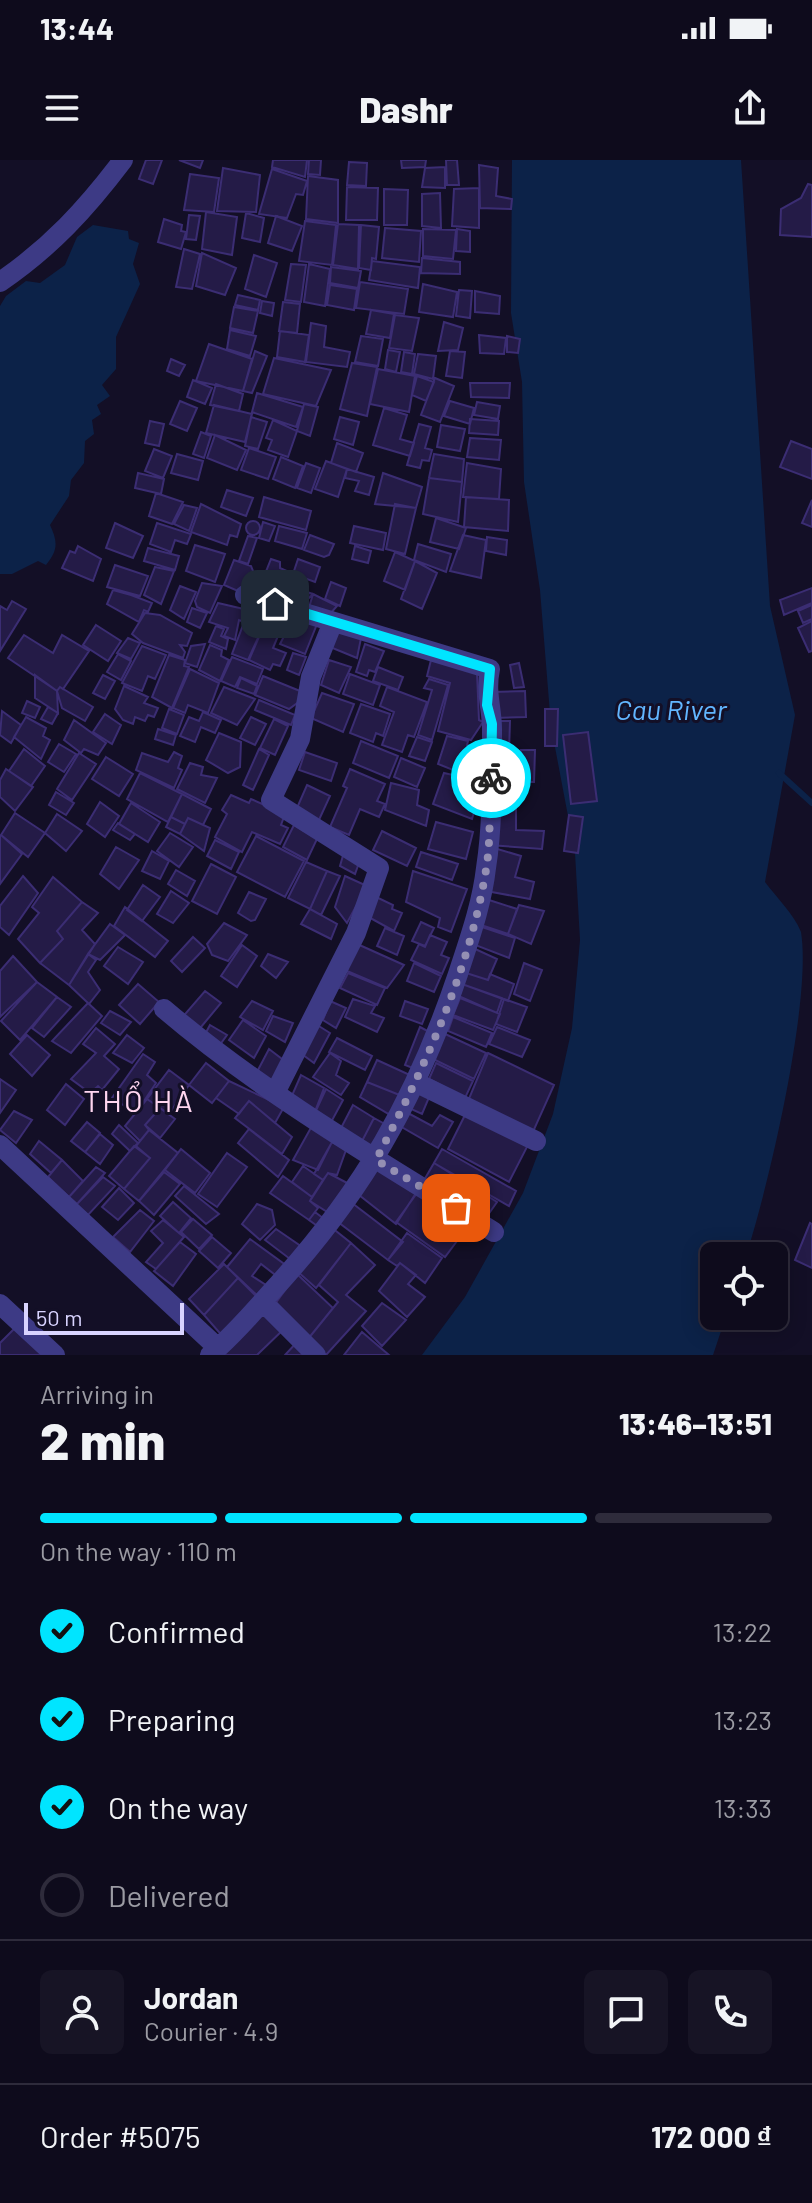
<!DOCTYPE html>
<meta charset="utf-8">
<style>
:root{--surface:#0e0b1c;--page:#171425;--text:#f1f3f6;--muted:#9b9ba3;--line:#2e2b3b;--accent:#00e5ff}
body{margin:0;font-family:Barlow,sans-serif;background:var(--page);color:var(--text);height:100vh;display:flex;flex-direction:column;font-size:30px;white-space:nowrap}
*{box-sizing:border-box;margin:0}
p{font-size:26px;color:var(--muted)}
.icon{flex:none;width:44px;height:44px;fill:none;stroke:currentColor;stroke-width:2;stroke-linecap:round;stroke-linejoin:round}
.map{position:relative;height:1195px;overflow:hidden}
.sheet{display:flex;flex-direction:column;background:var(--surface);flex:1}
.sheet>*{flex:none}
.tools{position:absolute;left:700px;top:1082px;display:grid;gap:16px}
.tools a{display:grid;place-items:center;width:88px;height:88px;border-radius:12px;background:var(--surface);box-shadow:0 4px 20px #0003,0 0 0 2px var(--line);font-size:40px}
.scale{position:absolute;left:24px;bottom:20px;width:160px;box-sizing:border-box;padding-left:8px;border:4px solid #d9d4ff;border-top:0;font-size:22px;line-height:28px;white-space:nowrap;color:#d9d4ff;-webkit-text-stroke:6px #130f26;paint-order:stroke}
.pin{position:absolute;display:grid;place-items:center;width:68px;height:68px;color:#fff;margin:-34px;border-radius:16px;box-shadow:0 4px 12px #0006}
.courier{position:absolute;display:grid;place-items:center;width:80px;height:80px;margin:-40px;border:6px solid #00e5ff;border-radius:50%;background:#fff;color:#222;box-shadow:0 2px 10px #0007}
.headline em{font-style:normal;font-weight:800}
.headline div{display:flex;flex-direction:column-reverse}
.headline{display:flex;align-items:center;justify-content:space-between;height:136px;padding:0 40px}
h1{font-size:52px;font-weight:800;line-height:60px}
.bar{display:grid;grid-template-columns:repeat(4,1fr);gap:12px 8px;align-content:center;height:96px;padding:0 40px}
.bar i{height:10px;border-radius:6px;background:var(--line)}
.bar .selected{background:var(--accent)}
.bar p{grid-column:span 4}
.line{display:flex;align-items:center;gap:20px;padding:0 40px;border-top:2px solid var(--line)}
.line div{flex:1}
.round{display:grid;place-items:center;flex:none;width:84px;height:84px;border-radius:12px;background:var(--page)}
ol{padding:0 40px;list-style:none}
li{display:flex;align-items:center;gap:24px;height:88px}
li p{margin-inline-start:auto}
li .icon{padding:8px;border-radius:50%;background:var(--accent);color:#111;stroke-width:4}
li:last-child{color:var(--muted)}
li i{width:44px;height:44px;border:4px solid var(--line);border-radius:50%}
.status{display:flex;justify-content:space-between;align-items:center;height:56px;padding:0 40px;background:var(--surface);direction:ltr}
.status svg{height:22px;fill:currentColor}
header{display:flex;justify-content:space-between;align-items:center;height:104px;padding:0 40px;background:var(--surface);font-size:36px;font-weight:800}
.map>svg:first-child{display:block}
</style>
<div class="status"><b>13:44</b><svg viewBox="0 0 49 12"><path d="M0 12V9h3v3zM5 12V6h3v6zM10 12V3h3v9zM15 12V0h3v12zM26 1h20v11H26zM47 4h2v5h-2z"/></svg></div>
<header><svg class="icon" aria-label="menu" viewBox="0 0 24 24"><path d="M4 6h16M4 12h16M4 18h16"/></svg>Dashr<svg class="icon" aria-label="share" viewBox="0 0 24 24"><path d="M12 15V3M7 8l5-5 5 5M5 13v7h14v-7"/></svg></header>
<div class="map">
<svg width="812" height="1195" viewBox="0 0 812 1195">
<rect width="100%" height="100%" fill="#130f26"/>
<path fill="#0c2248" d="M512 0H741L770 446 795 555 765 722C776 737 794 754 801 772 812 840 769 1025 746 1096H714V1156H726L713 1195H422L465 1137 523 1033 553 954 572 868 580 780 575 693 551 566 540 430 524 322 522 222 511 153Z
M93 65 128 71 129 79 139 83 133 104 140 124 116 177V209L102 225 110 236 97 245 101 254 92 260 94 274 85 281 84 303 71 320 69 336 50 365C58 382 58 390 46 405L38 401 12 414H0V146L6 136 26 121 40 123 65 105 77 77Z"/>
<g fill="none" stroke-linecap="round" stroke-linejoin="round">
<path stroke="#0c2248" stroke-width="6" d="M779 613 812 643"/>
</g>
<path fill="#241b47" stroke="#3b2d73" stroke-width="2" d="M146 0H162L153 24 139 19Z
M179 0H203L200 8Z
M273 0H307L305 17 272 7Z
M309 0H321L320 15 308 14Z
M401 0H426L425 7 402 8Z
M446 0H457L459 25H447Z
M349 2 367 3 366 26 347 25Z
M479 5 498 8 496 36 512 39 511 49 480 48Z
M445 7V28L422 27 425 8Z
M223 8 260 15 256 52 217 51Z
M272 9 307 21 303 35 296 34 287 58 259 54Z
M190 14 219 18 214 52 184 50Z
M308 16 338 20V63L306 59Z
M808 24 812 25V77L780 75 781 49 801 38Z
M347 27 378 28 377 60H346Z
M479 28V68L452 66 454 29Z
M384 29 408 30 407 65H384Z
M440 33 441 68 422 66V34Z
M206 52 237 57 232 95 202 89Z
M246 53 264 58 260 82 242 78Z
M189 55 200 56 196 80 186 79Z
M276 56 302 66 292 91 268 83Z
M164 59 182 65 181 71 186 72 181 89 158 82Z
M305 61 336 65 332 105 299 101Z
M338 64 359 65 358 109 333 105Z
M361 65 379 67 376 99 372 98 371 110 359 108Z
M385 68 421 71 419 102 382 98Z
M423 69 456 70 453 99 423 96Z
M457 69 470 71V92L456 91Z
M184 89 200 94 192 129 176 127Z
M202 93 236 108 225 135 196 126Z
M254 95 277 103 266 137 245 129Z
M422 98 460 102V114L421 113Z
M372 101 420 107 418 128 369 120Z
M291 104 306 105 301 142 285 140Z
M309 104 330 109 325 146 304 142Z
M331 107 361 111 358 128 330 123Z
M360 122 408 129 404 154 356 148Z
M423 124 457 132 453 157 419 152Z
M330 125 357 129 354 150 327 145Z
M459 130 472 131 470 158 456 156Z
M475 131 500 136 499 154 475 152Z
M238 135 260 140 258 150 235 145Z
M262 141 274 143 272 156 260 153Z
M283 142 300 144 297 173 279 171Z
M234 147 258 151 253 173 230 168Z
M371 150 394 154 390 178 366 174Z
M395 155 419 158 412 191 389 188Z
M444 162 463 168 458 190 438 191Z
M311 163 326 166 324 187 350 192 347 207 306 202Z
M230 170 256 176 250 196 227 189Z
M280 171 309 175 305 202 277 197Z
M479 175 506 178 504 194 480 193Z
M361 176 383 179 378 206 355 202Z
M507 176 520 179 518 193 507 192Z
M209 184 252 199 243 231 196 221Z
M388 190 400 192 396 212 385 209Z
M255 191 267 196 252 233 243 231Z
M450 191 465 192 462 218 446 216Z
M404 192 415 194 412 214 401 212Z
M418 194 436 196 433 219 414 214Z
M274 198 331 210 316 246 263 234Z
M171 199 185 205 179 216 167 211Z
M352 203 377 207 367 256 340 249Z
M378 209 415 216 409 252 370 244Z
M417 216 434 222 426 241 412 235Z
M435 218 454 226 440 262 421 255Z
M193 220 212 228 205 244 187 237Z
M470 223H510L509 238 471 237Z
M216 224 243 234 239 251 210 245Z
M257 233 303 247 296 267 252 252Z
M180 241 197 248 187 271 170 264Z
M450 241 474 248 470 264 444 256Z
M477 242 500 246 498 259 474 255Z
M304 244 318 247 310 276 297 271Z
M214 245 252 254 245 282 206 273Z
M384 248 407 255 400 279 414 283 410 296 373 285Z
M251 257 267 262 258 289 245 286Z
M340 257 359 262 353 285 334 279Z
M470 259 499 261 498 275 469 273Z
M273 260 297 271 288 297 268 290 272 280 266 278Z
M150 261 164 264 159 286 145 283Z
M419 264 431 267 425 288 432 290 429 301 422 300 420 308 407 305Z
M441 265 465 269 460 291 437 287Z
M201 272 211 276 204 298 193 294Z
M215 275 246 290 237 310 207 298Z
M470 278 501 280 499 300 467 297Z
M791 281 812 289V319L780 307Z
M337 283 363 293 356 312 331 303Z
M249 288 276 297 268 319 241 310Z
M154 289 172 296 163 318 145 311Z
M177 294 203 301 198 320 171 313Z
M434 294 464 299 462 322 429 318Z
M281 297 303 306 295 328 273 319Z
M326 301 347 309 338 337 315 329Z
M306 303 320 308 311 333 297 328Z
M467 303 501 309 499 339 463 337Z
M347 309 374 317 369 335 355 331 359 321 345 318Z
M138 313 164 319 161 334 135 328Z
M383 313 422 327 416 348 375 344Z
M429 318 462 322 458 362 423 354Z
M227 330 253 338 246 356 221 347Z
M156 333 183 342 172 364 149 356Z
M264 337 311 351 306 370 259 357Z
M466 337 509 340 508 371 464 367Z
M812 340V367L802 363Z
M201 344 241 364 237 377 230 375 227 385 191 372Z
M395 344 416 348 405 394 386 389Z
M184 345 197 348 189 371 174 364Z
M436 358 466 368 459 389 430 382Z
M246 368a7 7 0 1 1 14 0a7 7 0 1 1-14 0Z
M263 362 275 366 269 381 259 378Z
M115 363 143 376 133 398 106 388Z
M157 363 191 374 187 384 175 380 171 392 150 384Z
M279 366 307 373 302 389 275 381Z
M354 366 386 373 383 390 350 383Z
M310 375 334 384 329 395 324 397 304 390Z
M463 375 486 380 481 418 450 411Z
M248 376 257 378 248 404 239 401Z
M487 377 507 380 506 395 486 391Z
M418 384 451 394 446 412 414 400Z
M195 385 225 394 215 422 186 411Z
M78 386 101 399 93 421 62 408 70 391 75 393Z
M355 386 371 391 368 403 352 399Z
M148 388 179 396 175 410 144 401Z
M395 392 415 401 405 430 384 421Z
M271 399 280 402V408L287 411 285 419 290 421 282 444 257 434Z
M298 399 320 407 315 422 293 414Z
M234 400 251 406 258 423 245 434 224 425Z
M415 401 437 413 422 449 401 439Z
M115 405 148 416 140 436 107 427Z
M155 407 174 411 161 444 144 435Z
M331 422 346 428 340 446 325 439Z
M202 423 222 426 210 453 197 447 195 441Z
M180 426 196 432 184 459 170 450Z
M292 428H295L313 434 300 447 286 443Z
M812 428V443L784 455 780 440Z
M113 430 131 435 152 443 148 452 144 450 139 462 107 444Z
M313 434 337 446 330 454 308 451Z
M253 439 293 453 291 461 287 459 279 475 262 469 248 500 232 494Z
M12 441 26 449 0 491V446L7 450Z
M218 443 248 450 244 462 239 460 235 480 224 476 228 468 209 462Z
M812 445V459L803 463 798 451Z
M192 448 207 453 200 468 187 462Z
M145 453 160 455 192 473 187 486 180 485 185 492 183 498 143 483 132 474Z
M295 455 317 464 305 494 280 484Z
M812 461V491L809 492 798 468Z
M96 465 121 481 108 501 83 485Z
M216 466 224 469 221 476 228 479 226 489 209 482Z
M262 470 278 476 273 488 286 493 280 506 273 504 270 510 249 500Z
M337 471 361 478 357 498 330 487Z
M24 475 53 493 62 475 89 491 63 529 60 527 57 531 8 498Z
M128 478 140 483 131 499 117 493Z
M205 484 197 507 185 503 191 486Z
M365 484 384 491 375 512 369 510 367 516 356 512Z
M210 485 222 490 221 496 229 500 220 521 199 510Z
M142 486 166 495 155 519 148 516 142 531 122 523Z
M293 493 306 497 299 515 287 510Z
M118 494 131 501 121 520 107 512Z
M169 495 185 500 184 506 189 507 172 548 152 537Z
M232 497 263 509 257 524 240 517 235 527 221 521Z
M329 500 351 507 339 533 321 525Z
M431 500 477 513 479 560 483 562 471 580 438 571 450 523 427 516Z
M519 503 524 527 514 528 510 505Z
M378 507 403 517 398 530 373 521Z
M190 509 219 523 208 553 188 545 185 553 173 548Z
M350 514 380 525 373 545 343 534Z
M35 515 57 531 58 553 35 538Z
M103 515 115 521 105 539 93 533Z
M263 516 300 531V541L289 549 255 535Z
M241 518 257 526 254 534 237 528Z
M429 519 448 525 432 580 418 575 432 530 424 528Z
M124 526 148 537 144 543 158 548 154 557 148 555 145 561 135 557 133 564 123 560 115 549Z
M60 527 93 547 85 561 62 548 57 531Z
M224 527 255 539 237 565 211 553Z
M387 527 427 542 414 577 408 575 402 592 382 585 394 552 380 546Z
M525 531 526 557 494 558 493 532Z
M322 533 354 544 343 572 311 558Z
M259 540 295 555 291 565 255 550Z
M27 541 40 547 35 558 22 553Z
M361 544 390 554 383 576 376 573 373 582 350 573Z
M48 547 58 553 52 564 41 559Z
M169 549 184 555 177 574 162 568Z
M545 549H558L557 586H545Z
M2 551 21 565 11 583 0 575Z
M203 552 221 560 215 573 201 567 195 582 180 576 189 557 199 561Z
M105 554 121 565 112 584 93 572Z
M26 557 46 568 43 576 50 580 41 599 14 577Z
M251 557 266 564 255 585 240 578Z
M274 559 288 566 275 595 260 588Z
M74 560 106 583 98 595 84 589 81 593 64 580Z
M493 561H510L509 592 493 591Z
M158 569 176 575 173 585 155 579Z
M588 572 597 641 571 644 563 575Z
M219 573 241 582 240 607 228 613 206 600Z
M447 576 468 581 467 585 480 589 474 608H471L468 616 438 604Z
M417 577 432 582 425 601 409 596Z
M361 581 398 596 389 618 353 603Z
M59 584 76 594 64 612 48 602Z
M24 589 45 606 31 626 9 611Z
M259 589 269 595 253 630 243 625Z
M521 590H535L534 622H519Z
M174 592 182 596 178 608 182 610 174 628 136 610 142 593 168 602Z
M305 592 337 603 331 621 299 610Z
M79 593 96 604 72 640 57 629Z
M106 597 133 614 119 636 92 619Z
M401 598 425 608 417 627 394 617Z
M190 603 203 607 201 615 217 618 205 643 177 629Z
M6 609 33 627 15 651 0 637V620Z
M350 609 385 624 377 641 385 644 379 657 360 649 349 675 330 667 347 628 343 626Z
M140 613 182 634 168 662 127 639Z
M444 613 489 623 488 642H477L472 659 433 644Z
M391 623 419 630 417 645 429 650 426 666 385 650Z
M307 625 330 636 318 662 297 648Z
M492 627 514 629 512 647 491 645Z
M56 632 74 643 66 655 49 645Z
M182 634 211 649 203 665 188 658 185 664 171 657Z
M231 635 249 643 251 639 285 654 281 665 288 668 280 684 252 672 242 692 215 677 227 654 222 650Z
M100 642 119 656 105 677 87 664Z
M131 643 160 662 148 682 119 664Z
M490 647 516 649V670L544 671 542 689 489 685Z
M15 653 45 673 28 697 1 675Z
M57 654 82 671 66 691 45 673Z
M569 655 583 657 578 693 564 691Z
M171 657 185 664 180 674 166 667Z
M188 658 210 668 204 691 180 674Z
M436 662 473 672 466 699 428 689Z
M118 663 135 674 130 680 113 670Z
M294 665 317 679 307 700 283 687Z
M382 671 416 688 407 706 373 690Z
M170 673 193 687 179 707 157 691Z
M1 675 22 694 0 724V676Z
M256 676 304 701 285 737 237 712Z
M215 680 239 692 231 709 207 696Z
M116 687 139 700 119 729 100 714Z
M494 688 521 696 515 717 534 722 530 739 486 731Z
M152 691 169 701 160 719 142 711Z
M344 692 360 700 355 714 340 706Z
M421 692 458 704 452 720 416 707Z
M306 702 327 711 310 749 288 738Z
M211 704 236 717 217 754 192 741Z
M176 710 195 721 187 736 168 724Z
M327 711 340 716 321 755 310 749Z
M413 711 467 729 451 772 438 767 440 758 406 742Z
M23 716 38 733 9 775 0 767V746Z
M345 716 367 726 347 763 335 747Z
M53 717 82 742 57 771 63 779 40 803 18 779 39 753 32 747Z
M143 725 160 737 142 761 127 750Z
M171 731 189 743 173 763 157 754Z
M249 732 266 739 255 760 251 761 238 753Z
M372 735 393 745 392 749 402 753 394 771 363 754Z
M489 740 517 749 508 774 481 765Z
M82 742 98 753 82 770 95 784 69 825 40 803 63 779 57 771Z
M519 745 544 751 531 784 508 774Z
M125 747 168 781 155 797 114 766Z
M310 749 337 764 331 779 301 764Z
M421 762 434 768 425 786 412 781Z
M224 763 247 775 228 801 212 795 207 784Z
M110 764 125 775 100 800 88 794Z
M476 765 515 778 509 798 470 783Z
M385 768 404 776 397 795 377 786Z
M430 775 447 782 441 795 449 798 442 814 411 800 419 784 425 787Z
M193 777 205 788 182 812 171 801Z
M355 783 404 805 387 828 347 811Z
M242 785 257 796 237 827 221 816Z
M118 787 143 802 128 824 104 806Z
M473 788 497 799 488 820 463 812Z
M88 794 96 800 88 812 100 830 89 844 69 825Z
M268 794 288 802 276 818 261 806Z
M13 796 37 822 0 857V811Z
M414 803 441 816 434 832 407 821Z
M524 803 542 810 530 841 514 834Z
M463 812 488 820 490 814 514 824 508 841 459 823Z
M348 813 385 828 377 845 340 828Z
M37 822 57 837 20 880 1 861Z
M459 823 502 838 497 853 454 834Z
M138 824 159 842 140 864 119 845Z
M205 831 221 843 196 873 180 860Z
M57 837 71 847 44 877 32 868Z
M460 838 500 854 493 870 453 855Z
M353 839 375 846 371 853 384 858 377 872 345 857Z
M504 839 527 847 517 872 496 864Z
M252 841 273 851 263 870 240 857Z
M330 841 346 848 336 868 323 860Z
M405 841 428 849 422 864 400 856Z
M88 843 102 856 71 893 52 881Z
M110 851 131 862 120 875 101 863Z
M273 856 293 863 285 882 266 871Z
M453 857 492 873 486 887 448 871Z
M243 860 266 876 254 898 229 880Z
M314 863 330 873 314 903 299 892Z
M210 865 227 875 216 890 202 880Z
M420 867 435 875 420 911 405 905Z
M497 867 530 880 522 897 489 884Z
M96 868 115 884 104 896 119 909 102 930 98 926 90 933 71 919 96 893 83 884Z
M443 873 486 893 474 919 431 898Z
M27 875 50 895 32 916 10 894Z
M127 875 144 888 132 903 113 893Z
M337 878 372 896 365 910 329 892Z
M269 889 286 902 271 928 258 910Z
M330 893 341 901 336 915 349 923 341 935 313 917Z
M488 893 554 925 532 974 468 941Z
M143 894 155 902 147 915 156 923 136 953 112 938Z
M377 900 412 916 402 936 367 922Z
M206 903 229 921 212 943 189 925Z
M436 903 473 921 465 938 429 919Z
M169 910 189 925 169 954 147 939Z
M301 915 324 928 314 954 290 940Z
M0 919 16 930 0 953Z
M229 921 284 947 275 963 249 941 239 954 216 938Z
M367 922 402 936 392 956 360 937Z
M66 924 84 939 65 965 47 950Z
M326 929 343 940 329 966 313 957Z
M418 930 430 935 422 954 409 948Z
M147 939 160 948 145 965 149 970 140 981 125 966Z
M249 941 292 977 282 994 235 958Z
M353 945 374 958 360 985 341 968Z
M160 948 175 959 160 978 145 965Z
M468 949 529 983 509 1022 448 989Z
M14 951 32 960 16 983 0 970Z
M406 952 432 966 440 955 453 962 438 988 400 966Z
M374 958 390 967 375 996 360 985Z
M87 962 100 973 85 992 71 981Z
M313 964 335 976 318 1010 293 1000Z
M119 965 138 983 130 991 112 974Z
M249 969 289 1000 278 1017 238 983Z
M149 970 178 993 139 1041 124 1029 150 998 136 986Z
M100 974 113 985 100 1004 85 992Z
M39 981 62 1000 51 1013 30 994Z
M332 982 346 990 337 1015 328 1013 323 1020 314 1014Z
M134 986 150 998 124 1029 109 1016Z
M181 989 210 1013 195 1033 165 1010Z
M442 989 516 1031 509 1046 434 1003Z
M227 993 247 1007 217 1047 198 1034Z
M62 1000 83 1021 69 1037 48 1017Z
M434 1003 497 1042 483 1062 423 1022Z
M378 1005 418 1030 396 1064 359 1035Z
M303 1006 323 1020 312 1037 292 1022Z
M96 1007 105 1013 77 1044 69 1037Z
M164 1012 180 1024 154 1055 139 1041Z
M328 1013 351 1025 332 1055 310 1041Z
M283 1016 312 1037 310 1041 318 1048 309 1060 270 1033Z
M103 1017 115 1026 88 1055 76 1045Z
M184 1026 219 1054 206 1064 175 1036Z
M119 1028 134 1043 118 1060 102 1047Z
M420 1029 433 1037 429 1045 449 1057 443 1070 457 1081 445 1097 396 1062Z
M173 1042 191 1058 179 1073 160 1056Z
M352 1043 403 1082 388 1100 338 1062Z
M257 1044 272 1050 275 1065 260 1080 242 1064Z
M140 1050 154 1061 130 1092 113 1077Z
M315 1052 328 1062 323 1070 309 1060Z
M193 1059 212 1075 199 1089 181 1072Z
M163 1060 184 1077 156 1109 146 1102 163 1083 151 1071Z
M810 1063 812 1064V1108L795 1100Z
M331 1067 351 1083 316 1128 297 1111Z
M276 1069 305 1089 294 1102 265 1080Z
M407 1073 442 1098 425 1123 400 1103 397 1106 388 1100Z
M212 1077 231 1093 218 1108 199 1091Z
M250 1079 287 1106 278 1117 261 1104 252 1116 269 1127 261 1139 227 1107Z
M180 1082 196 1094 173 1126 154 1111Z
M351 1083 375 1105 346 1135 366 1151 326 1195 308 1179 338 1142 319 1125Z
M400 1103 416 1115 408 1124 425 1137 407 1157 379 1131Z
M224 1104 238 1118 204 1155 189 1139Z
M297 1114 333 1148 308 1179 272 1148Z
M238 1118 260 1140 225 1179 204 1155Z
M382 1143 406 1160 382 1186 362 1166Z
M263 1146 286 1167 257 1195H216Z
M18 1165 43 1195H0V1183Z
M362 1172 389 1195H344Z
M298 1181 312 1195H285Z"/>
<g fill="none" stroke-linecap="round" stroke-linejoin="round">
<path stroke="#3d3a85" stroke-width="20" d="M0 122C51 87 86 49 123 0
M164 849C265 935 381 1002 494 1072
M417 923 536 981
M275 933 356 773 379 708 271 640 300 579 311 517 333 462
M0 985 218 1188
M263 1142 316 1195
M0 1144 55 1195
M210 1195C233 1176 253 1152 273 1130 363 1032 416 939 458 814 469 780 482 744 486 708 493 664 492 614 492 569 492 547 485 533 490 509L245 435"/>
</g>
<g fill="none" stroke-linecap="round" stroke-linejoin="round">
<path stroke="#948fb3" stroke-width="8" stroke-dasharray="0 14.4" d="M456 1048 376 1000C424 908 469 813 486 710 491 681 489 648 491 618"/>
<path stroke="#00e5ff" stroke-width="10" d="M275 444 490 509 487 545 492 564 491 618"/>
</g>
<g text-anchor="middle" stroke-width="6" stroke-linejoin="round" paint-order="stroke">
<g font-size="28" font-style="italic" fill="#62b6ff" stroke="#130f26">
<text x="671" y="560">Cau River</text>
</g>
<g font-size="30" letter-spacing="2" fill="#ffd6f0" stroke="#130f26">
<text x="139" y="952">THỔ HÀ</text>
</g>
</g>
</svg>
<div class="tools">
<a><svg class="icon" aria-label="locate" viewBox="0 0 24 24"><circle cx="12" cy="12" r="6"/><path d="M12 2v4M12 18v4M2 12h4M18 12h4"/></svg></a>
</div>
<div class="scale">50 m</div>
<div class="pin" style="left:456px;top:1048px;background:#ea580c"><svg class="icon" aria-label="bag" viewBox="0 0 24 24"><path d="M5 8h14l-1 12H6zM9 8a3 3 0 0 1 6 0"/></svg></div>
<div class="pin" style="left:275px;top:444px;background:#1f2937"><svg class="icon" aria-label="home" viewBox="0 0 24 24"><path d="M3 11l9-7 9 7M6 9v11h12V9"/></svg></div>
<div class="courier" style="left:491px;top:618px"><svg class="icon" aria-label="bike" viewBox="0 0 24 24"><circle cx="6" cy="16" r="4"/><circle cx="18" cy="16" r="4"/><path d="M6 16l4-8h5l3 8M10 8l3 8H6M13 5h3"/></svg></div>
</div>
<section class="sheet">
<div class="headline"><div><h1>2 min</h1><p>Arriving in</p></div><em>13:46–13:51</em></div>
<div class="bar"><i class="selected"></i><i class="selected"></i><i class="selected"></i><i></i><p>On the way · 110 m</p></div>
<ol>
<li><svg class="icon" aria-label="check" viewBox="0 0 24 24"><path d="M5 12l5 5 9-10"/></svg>Confirmed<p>13:22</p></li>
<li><svg class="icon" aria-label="check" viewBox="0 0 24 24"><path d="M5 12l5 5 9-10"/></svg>Preparing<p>13:23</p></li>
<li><svg class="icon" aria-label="check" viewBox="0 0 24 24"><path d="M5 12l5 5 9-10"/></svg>On the way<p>13:33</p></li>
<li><i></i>Delivered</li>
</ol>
<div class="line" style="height:144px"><a class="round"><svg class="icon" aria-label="person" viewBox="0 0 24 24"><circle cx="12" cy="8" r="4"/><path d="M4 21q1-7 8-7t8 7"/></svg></a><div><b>Jordan</b><p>Courier · 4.9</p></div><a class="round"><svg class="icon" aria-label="chat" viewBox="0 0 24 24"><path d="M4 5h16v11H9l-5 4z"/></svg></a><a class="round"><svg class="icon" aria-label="phone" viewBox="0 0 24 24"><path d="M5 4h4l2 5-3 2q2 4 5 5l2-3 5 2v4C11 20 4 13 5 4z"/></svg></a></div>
<div class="line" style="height:104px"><div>Order #5075</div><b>172 000 ₫</b></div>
</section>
